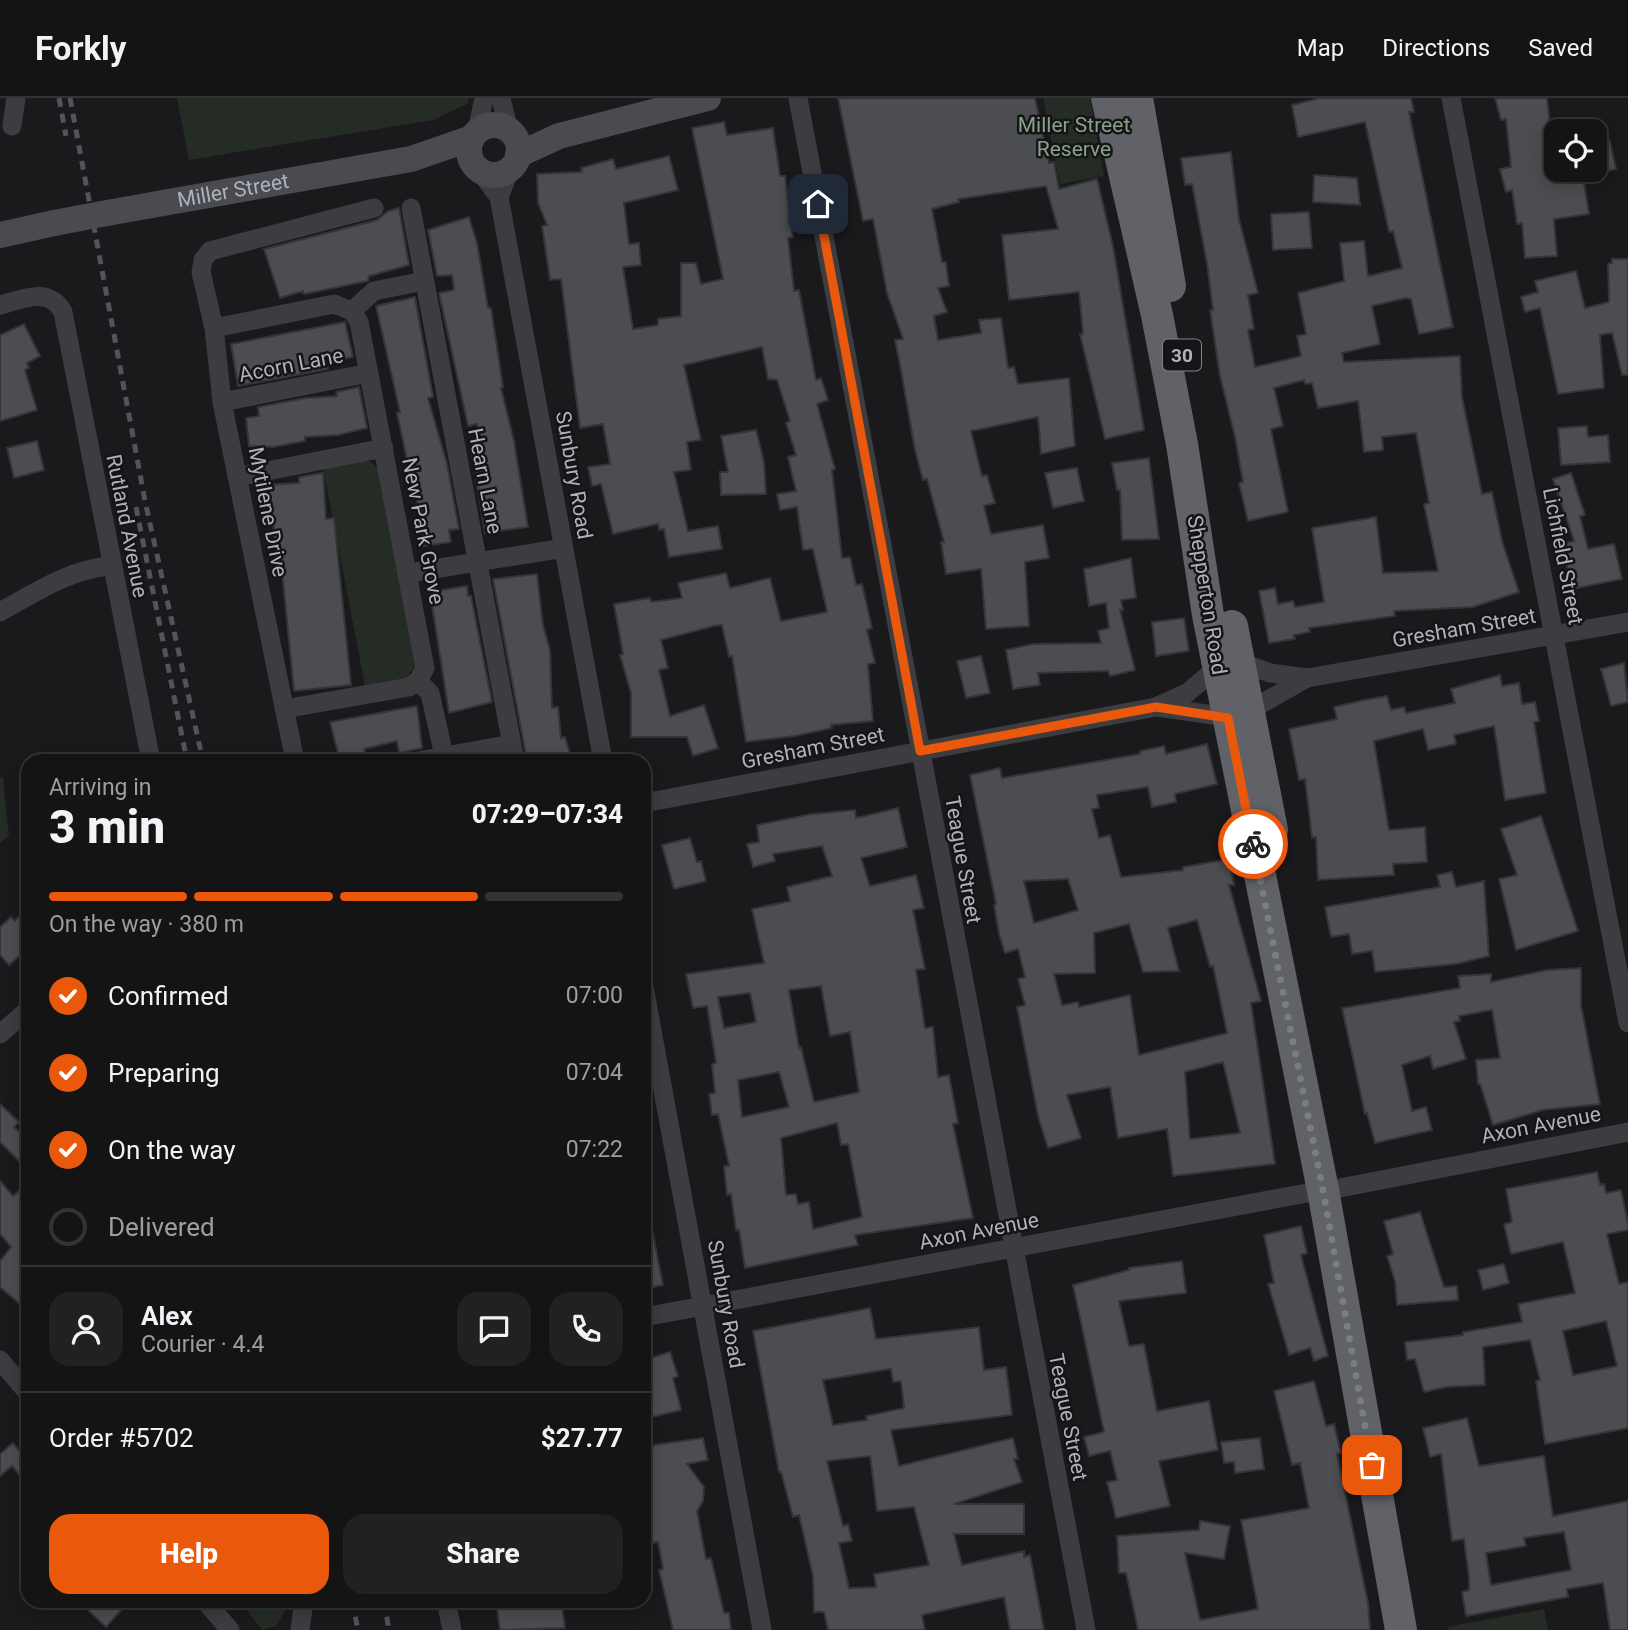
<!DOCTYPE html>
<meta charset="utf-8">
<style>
:root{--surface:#141415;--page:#212122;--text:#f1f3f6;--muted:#9d9ea0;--line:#333334;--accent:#ea580c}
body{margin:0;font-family:Roboto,sans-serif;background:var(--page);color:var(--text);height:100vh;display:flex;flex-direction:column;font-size:26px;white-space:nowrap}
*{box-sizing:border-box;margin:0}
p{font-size:23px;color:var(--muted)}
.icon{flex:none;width:38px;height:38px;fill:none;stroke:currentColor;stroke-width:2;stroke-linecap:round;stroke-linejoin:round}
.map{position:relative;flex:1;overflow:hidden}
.side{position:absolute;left:21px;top:656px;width:630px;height:854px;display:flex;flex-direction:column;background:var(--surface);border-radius:21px;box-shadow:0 4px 18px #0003,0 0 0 2px var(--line)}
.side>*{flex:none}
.tools{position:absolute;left:1544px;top:21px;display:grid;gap:14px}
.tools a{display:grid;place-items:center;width:63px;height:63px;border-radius:14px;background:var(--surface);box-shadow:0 4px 18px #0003,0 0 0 2px var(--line);font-size:35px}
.pin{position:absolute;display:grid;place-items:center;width:60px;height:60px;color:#fff;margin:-30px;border-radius:14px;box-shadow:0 4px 10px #0006}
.courier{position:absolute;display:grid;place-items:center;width:70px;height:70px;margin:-35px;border:5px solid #ea580c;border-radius:50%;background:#fff;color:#222;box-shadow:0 2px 9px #0007}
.headline em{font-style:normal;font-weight:800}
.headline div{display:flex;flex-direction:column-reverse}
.headline{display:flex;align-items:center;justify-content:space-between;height:119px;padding:0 28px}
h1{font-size:46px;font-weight:800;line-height:52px}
.bar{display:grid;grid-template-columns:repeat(4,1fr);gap:10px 7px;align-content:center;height:84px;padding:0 28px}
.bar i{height:9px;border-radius:5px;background:var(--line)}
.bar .on{background:var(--accent)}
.bar p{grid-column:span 4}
.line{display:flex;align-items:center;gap:18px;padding:0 28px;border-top:2px solid var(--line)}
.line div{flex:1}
.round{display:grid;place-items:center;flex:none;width:74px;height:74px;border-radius:21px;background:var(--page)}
ol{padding:0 28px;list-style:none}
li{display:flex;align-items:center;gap:21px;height:77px}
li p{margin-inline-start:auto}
li .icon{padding:7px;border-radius:50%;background:var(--accent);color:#fff;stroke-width:4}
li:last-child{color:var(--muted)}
li i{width:38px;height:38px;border:4px solid var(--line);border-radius:50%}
.action{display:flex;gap:14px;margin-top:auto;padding:14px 28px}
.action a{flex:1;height:80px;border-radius:21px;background:var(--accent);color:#fff;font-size:28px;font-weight:800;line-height:80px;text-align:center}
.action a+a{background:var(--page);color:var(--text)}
header{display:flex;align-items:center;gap:42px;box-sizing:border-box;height:98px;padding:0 35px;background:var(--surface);border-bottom:2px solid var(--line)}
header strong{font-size:33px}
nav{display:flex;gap:38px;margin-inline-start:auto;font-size:24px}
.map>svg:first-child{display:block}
</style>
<header>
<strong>Forkly</strong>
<nav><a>Map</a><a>Directions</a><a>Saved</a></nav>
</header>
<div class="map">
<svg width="1628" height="1532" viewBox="0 0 1628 1532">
<rect width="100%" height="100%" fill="#1a1a1c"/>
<path fill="#252c26" d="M177 0H469L467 6 433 22 189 62Z
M1043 0H1090L1104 78 1060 86Z
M367 361 379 371 416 566 407 580 365 588 323 369Z
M0 680H3L9 738 0 745Z
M240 1503H291L276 1528 262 1532Z
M1544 1511 1548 1532H1448L1447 1529Z"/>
<path fill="#4c4d51" stroke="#353438" stroke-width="2" fill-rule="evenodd" d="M838 0H1035L1049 65 1054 64 1059 91 1097 81 1113 148 1144 332 1105 341 1080 236H1083L1079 194 1009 202 1002 137 1058 131 1046 88 958 101 959 104 932 111 942 164H946L949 188 938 190 947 214 934 218 938 242 981 235 979 222 1001 220 1008 270 1014 269 1018 286 1069 280 1075 348 1041 356 1038 319 971 333 982 378 987 377 995 405 984 408 991 436 1043 427 1049 460 1025 464 1029 528 986 531 981 471 946 476 941 444H944L927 381 923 382 915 352 900 267 895 242 903 241 887 195 873 121 863 123Z
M1320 0H1411L1414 14H1409L1453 229 1419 236 1411 201 1406 200 1372 208 1380 246 1342 255 1344 264 1460 258 1462 299 1482 396 1492 394 1502 443 1519 494 1473 509 1394 513 1395 518 1309 530 1310 534 1294 537 1295 541 1269 545 1259 493 1275 490 1278 506 1293 503 1295 509 1324 504 1312 430 1376 419 1383 475 1438 473 1424 406 1429 405 1416 335 1382 339 1383 352 1364 354 1358 303 1318 310 1312 285 1305 286 1304 282 1274 290 1283 328 1271 331 1288 414 1248 423 1239 385 1243 384 1235 339 1220 278 1210 212H1213L1207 166 1192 86 1185 87 1181 60 1231 54 1239 121 1258 195 1248 197 1254 231 1248 232 1255 269 1301 258 1297 238 1306 236 1298 195 1344 183 1340 145 1364 143 1368 178 1402 170 1393 133 1389 134 1365 24 1298 39 1292 7Z
M1495 0H1547L1555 72H1582L1589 116 1554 121 1557 158 1525 160 1522 125 1517 126 1512 92 1506 94 1500 71 1511 69 1506 21 1501 22Z
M724 24 727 37 773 30 780 78H785L793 139 788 140 794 193 799 192 816 282 821 280 828 302 817 306 835 371 832 372 842 460 850 459 856 487 862 486 872 530 867 532 875 565 868 566 873 623 831 627 832 630 795 638 746 644 732 558 729 559 722 527 714 528 661 542 668 570 659 572 670 618 704 607 718 650 693 658 687 639H631V595L620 557 623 556 614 506 650 500 651 504 682 500 678 485 726 475 730 490 770 480 781 523 827 514 813 451 803 452 797 409 780 412 777 396 796 393 788 359 796 357 786 325 790 323 777 282 768 281 762 249 684 267 701 342 687 344 691 372 674 374 688 433 718 428 722 451 669 459 664 431 659 432 658 426 613 436 601 386 592 388 588 369 610 366 603 326 580 330 561 181 550 182 542 128 547 127 538 105 537 76 582 74 581 70 613 61 616 71 669 58 678 92 624 105 629 146 639 145 641 167 623 169 633 231 658 227V221L681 218V165H696L701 186 723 181 692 30Z
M1610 43 1616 71 1594 76V46Z
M1314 77 1357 80 1360 107 1313 104Z
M399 110 409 167 369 178 368 183 304 196 303 193 280 200 264 151 377 122 388 113Z
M1309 114 1312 150 1273 152 1271 116Z
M469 119 477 145 488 210H491L503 289 501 290 514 343 528 429 485 435 472 356 484 353 477 326 468 328 439 195 454 192 452 177 437 178 428 132Z
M1612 161H1628V277H1622L1612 235 1600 237 1604 290 1558 296 1540 210 1525 214 1521 199 1538 194 1535 183 1576 173 1585 210 1609 204 1608 166 1612 165Z
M415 199 433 299 428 300 447 366 459 431 449 432 451 444 424 448 412 366 408 367 397 315 400 314 376 208Z
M345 224 353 259 327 264 328 271 238 288 231 246Z
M24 226 40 258 27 265 29 270 25 272 37 312 0 323V237Z
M359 289 367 330 338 337 305 339V343L273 349 249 348 246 320 259 318 258 309 306 300 337 298 336 294Z
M1587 328 1588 339 1608 337 1610 364 1561 367 1558 330Z
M756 332 764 364 766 396 721 397 720 374H728L721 338Z
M37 343 44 372 14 380 7 350Z
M1149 360 1159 441 1122 442 1120 392H1117L1112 365Z
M1077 370 1084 403 1053 410 1045 375Z
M323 375 326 421 334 420 351 587 294 593 282 473 278 474 273 425H266L264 387 299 385V379Z
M1571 375 1585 417 1580 418 1588 451 1614 446 1622 481 1572 491 1562 446 1574 443 1553 381Z
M1131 460 1136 500 1121 502 1123 512H1120L1135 572 1110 578 1108 573 1038 575 1040 587 1013 591 1006 552 1033 546 1101 545 1098 533 1109 530 1106 505 1089 508 1084 471Z
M537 476 543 527 550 552 552 610 558 609 561 640 565 639 572 663H527L493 481Z
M467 488 468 498H471L492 604 449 615 430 494Z
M1184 520 1189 553 1156 558 1152 524Z
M981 558 990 595 966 600 957 563Z
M1624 565 1628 604 1611 608 1601 571Z
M1500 577 1502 588 1519 585 1522 606 1535 604 1539 623 1534 624 1546 695 1505 702 1494 628 1454 637 1456 646 1428 652 1423 631 1374 643 1389 732 1425 729 1427 764 1393 766 1394 777 1318 782 1316 739 1312 740 1305 681 1299 682 1289 631 1337 621 1334 609 1364 602 1387 598 1391 612 1404 609 1406 615 1455 605 1451 591Z
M417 608 422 650 399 655 397 643 364 651 367 661 340 663 330 624Z
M1207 646 1217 686 1175 696 1176 704 1152 709 1148 689 1097 697 1099 710 1092 711 1099 740 1110 737 1121 779 1183 772V769L1229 761 1234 787H1229L1261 903 1251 905 1275 1066 1173 1078 1167 1031 1118 1040 1110 989 1067 997 1081 1040 1048 1050 1038 1018 1017 909 1025 907 1018 881 1025 879 1018 851 1005 855 999 836 994 807 996 806 970 677 1000 670 1002 680 1140 656V653L1164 648 1166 656ZM1068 781 1078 812 1034 825 1024 783ZM1197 822 1210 869 1213 868 1227 935 1139 957 1130 897 1079 909 1078 904 1062 907 1054 876 1095 875 1094 835 1129 826 1143 874 1179 873 1168 830ZM1223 964 1240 1035 1190 1041 1185 974Z
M898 710 907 749 861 760 870 788 916 777 924 810 913 812 925 871 916 872 925 930 933 929 938 979 949 977 958 1025 953 1026 973 1120 855 1137 858 1147 745 1170 739 1132H736L731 1096 727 1097 724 1068H729L718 1016 712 1017 709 996 715 995 712 966 716 965 707 908 693 910 686 876 764 865 752 811 790 803 787 789 832 778 822 748 773 756 775 763 753 769 747 746 759 744 757 727 812 716 855 712 856 720ZM821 888 830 938 850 934 859 994 814 1004 801 949 799 950 789 892ZM750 895 756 924 724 930 718 899ZM779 974 789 1009 742 1019 738 982ZM837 1025 841 1047 848 1046 862 1119 813 1131 809 1104 798 1106 796 1096 786 1097 781 1040Z
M1541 718 1578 833 1516 852 1499 781 1517 777 1501 731Z
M690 740 697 764 701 763 706 783 674 791 662 747Z
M1452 774 1456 789 1484 783 1489 858 1456 866 1375 874 1372 853 1352 856 1349 836 1331 839 1325 809 1440 789 1437 777Z
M28 807V850L9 867 0 857V829L11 819 15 823Z
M1581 870V907L1600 1006 1543 1012 1493 1027 1480 986H1478L1476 962 1500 960 1492 912 1459 918 1460 923 1454 924 1466 961 1433 971 1430 958 1402 967 1412 1013 1426 1009 1432 1032 1375 1045 1367 1015 1365 1016 1342 910 1460 890 1458 878 1491 876V884L1547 872Z
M0 1006 19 1024 14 1029 28 1042V1072L0 1044Z
M1597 1074 1600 1087 1604 1086 1606 1095 1621 1092 1628 1126V1132L1607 1136 1619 1186 1628 1184V1330L1545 1346 1536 1283 1540 1282 1530 1242 1483 1249 1485 1287 1446 1289 1424 1294 1415 1261 1407 1262 1405 1244 1463 1237V1234L1522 1224 1518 1206 1575 1195 1563 1144 1511 1156 1504 1126 1512 1124 1506 1091ZM1606 1223 1617 1268 1573 1277 1563 1233Z
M0 1083 13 1098 28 1085V1213L0 1189V1163L11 1149 0 1136Z
M1420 1114 1444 1189 1457 1188 1458 1202 1397 1207 1395 1183 1387 1158 1393 1156 1384 1123Z
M651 1126 663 1187 644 1191V1127Z
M1301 1128 1307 1155 1301 1157 1328 1258 1314 1263 1310 1250 1289 1257 1268 1186 1274 1185 1264 1137Z
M1182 1163 1186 1195 1119 1203 1129 1248 1144 1246 1157 1313 1209 1303 1218 1352 1159 1363 1170 1408 1116 1420 1107 1384 1117 1382 1110 1353 1089 1358 1084 1339 1104 1334 1073 1187 1129 1172V1170Z
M1504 1166 1509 1185 1483 1192 1478 1172Z
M870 1210 876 1241 979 1229 984 1272 1006 1269 1012 1317 891 1332 899 1368 1013 1340 1018 1361H1014L1022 1384 954 1406H1024V1436H954L962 1467 1024 1453V1459L1030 1457 1044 1532H1010L1004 1499 922 1517 925 1532H828L824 1514H814L813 1478 799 1417 793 1419 781 1374H779L753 1233ZM891 1271 893 1284 901 1283 904 1310 866 1318 867 1322 833 1327 823 1282ZM870 1358 877 1413 914 1409 929 1467 874 1476 876 1489 849 1490 839 1445 852 1443 848 1426 843 1428 827 1363Z
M670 1254 678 1278 673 1280 681 1312 644 1321V1262Z
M1314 1283 1326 1328 1334 1326 1341 1355 1337 1356 1368 1505 1370 1532H1138L1126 1475H1119L1117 1438 1199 1432 1200 1423 1230 1428 1224 1461 1185 1455 1200 1522 1258 1511 1241 1422 1309 1410 1300 1365 1292 1367 1274 1293Z
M1467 1320 1479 1368 1544 1358 1553 1418 1628 1403V1532H1610L1603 1485 1567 1491 1568 1499 1466 1518 1462 1494 1469 1492V1480L1464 1441 1452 1443 1441 1356 1430 1359 1423 1330ZM1564 1434 1571 1472 1491 1487 1486 1455 1526 1448 1524 1440Z
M703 1340 708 1362 687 1366 704 1389 703 1403 697 1413 706 1461 711 1460 724 1515H729L731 1532H673L659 1472 663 1471 658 1444 644 1446V1358L650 1357 654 1347Z
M1260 1340 1264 1371 1235 1375 1234 1364 1224 1365 1221 1344Z
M13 1345 28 1363V1387L12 1368 0 1378V1356Z
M94 1503H129L106 1529 87 1511Z
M496 1503H545L546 1510 562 1508 565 1530 500 1532Z"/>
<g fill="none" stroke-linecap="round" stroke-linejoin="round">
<path stroke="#3c3c41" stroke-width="19" d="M501 0 509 33
M798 0 1086 1532
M1451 0 1628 925
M12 28 16 0
M477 33 484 0
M478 71 499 99 603 663
M499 99 510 71
M411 110 515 663
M0 207C23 201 49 188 63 214L151 663
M352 213 359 224 425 570 418 583 430 595 444 658
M214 230 334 206 352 213 374 193 424 183
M222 304 369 275
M237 379 384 350
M409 475 564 450
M0 514C36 494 70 471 111 468
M1240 564 1270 575 1307 580
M1157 609 1228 619
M284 611 409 589 418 583
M1250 612 1307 580 1628 524
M295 663 222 304 214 230 201 174 203 162 210 153 374 110
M418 663 512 646
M644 705 1156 609 1187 595 1218 569
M644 889 762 1532
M0 936 28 912
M1340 1090 1628 1034
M644 1219 1323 1092
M0 1262 28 1295
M205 1503 230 1532
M446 1503 452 1532
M300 1532 304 1503"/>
<g stroke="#4a4b50" stroke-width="26">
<circle cx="494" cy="52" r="25"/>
<path d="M518 57 559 38 708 0"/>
<path id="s1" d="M107 115 411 61 472 40"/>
<path d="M0 137 54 125"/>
</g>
<path stroke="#606268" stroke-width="32" d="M1107 0 1157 217 1182 346 1208 517 1323 1092 1401 1532
M1137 0 1170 188
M1232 528 1272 732"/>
<path stroke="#535459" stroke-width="5" stroke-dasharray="9 7" stroke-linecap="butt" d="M59 0 66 38
M70 0 145 403 203 663
M136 409 187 663
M352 1503 358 1532
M384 1503 389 1532"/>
<path stroke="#4a4b50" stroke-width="26" d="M54 125 107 115"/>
</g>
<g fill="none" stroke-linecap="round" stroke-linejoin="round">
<path stroke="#7a7d83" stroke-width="7" stroke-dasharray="0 12.6" d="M1253 746 1323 1092 1372 1367"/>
<path stroke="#ea580c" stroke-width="9" d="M818 106 920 653 1156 609 1228 620 1253 746"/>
</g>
<g text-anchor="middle" stroke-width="5" stroke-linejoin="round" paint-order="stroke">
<rect fill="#151517" stroke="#808389" stroke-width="2" x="1163" y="241.5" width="38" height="31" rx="5"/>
<g font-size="19" font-weight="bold" fill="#aeb2ba">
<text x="1182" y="264">30</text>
</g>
<g font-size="21" fill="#88a28a" stroke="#151517">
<text x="1074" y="34">Miller Street<tspan x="1074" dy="24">Reserve</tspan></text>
</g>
<g font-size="21" fill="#aeb2ba" stroke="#151517">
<text dy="7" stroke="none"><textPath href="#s1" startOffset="128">Miller Street</textPath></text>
<text transform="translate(291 267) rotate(-11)" y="7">Acorn Lane</text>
<text transform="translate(574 377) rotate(80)" y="7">Sunbury Road</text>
<text transform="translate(485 383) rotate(79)" y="7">Hearn Lane</text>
<text transform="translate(268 414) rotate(79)" y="7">Mytilene Drive</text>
<text transform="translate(127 428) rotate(79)" y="7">Rutland Avenue</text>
<text transform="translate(423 433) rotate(79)" y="7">New Park Grove</text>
<text transform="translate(1563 458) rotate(79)" y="7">Lichfield Street</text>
<text transform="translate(1207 497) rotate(81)" y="7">Shepperton Road</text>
<text transform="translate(1464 530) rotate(-10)" y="7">Gresham Street</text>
<text transform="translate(813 650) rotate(-11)" y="7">Gresham Street</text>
<text transform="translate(963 762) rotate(80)" y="7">Teague Street</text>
<text transform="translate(1541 1027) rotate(-11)" y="7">Axon Avenue</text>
<text transform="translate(979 1133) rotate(-11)" y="7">Axon Avenue</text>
<text transform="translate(726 1206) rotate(80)" y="7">Sunbury Road</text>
<text transform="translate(1068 1319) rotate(79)" y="7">Teague Street</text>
</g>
</g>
</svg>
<div class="tools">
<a><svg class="icon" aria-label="locate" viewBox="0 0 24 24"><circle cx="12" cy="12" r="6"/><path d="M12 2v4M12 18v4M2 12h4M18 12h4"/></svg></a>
</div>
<div class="pin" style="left:1372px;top:1367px;background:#ea580c"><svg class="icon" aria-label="bag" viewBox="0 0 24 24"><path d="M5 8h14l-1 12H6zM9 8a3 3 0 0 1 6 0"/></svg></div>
<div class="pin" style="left:818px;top:106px;background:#1f2937"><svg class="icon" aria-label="home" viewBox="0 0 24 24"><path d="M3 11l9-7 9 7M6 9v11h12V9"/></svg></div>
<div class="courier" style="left:1253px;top:746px"><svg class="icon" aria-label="bike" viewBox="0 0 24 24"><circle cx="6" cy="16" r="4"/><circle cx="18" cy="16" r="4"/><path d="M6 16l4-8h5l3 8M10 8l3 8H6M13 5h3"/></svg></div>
<section class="side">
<div class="headline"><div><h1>3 min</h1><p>Arriving in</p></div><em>07:29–07:34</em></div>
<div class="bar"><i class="on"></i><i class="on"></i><i class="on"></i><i></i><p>On the way · 380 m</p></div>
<ol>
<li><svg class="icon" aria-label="check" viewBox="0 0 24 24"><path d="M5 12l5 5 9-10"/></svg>Confirmed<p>07:00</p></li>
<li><svg class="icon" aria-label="check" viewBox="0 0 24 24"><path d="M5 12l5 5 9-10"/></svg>Preparing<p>07:04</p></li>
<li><svg class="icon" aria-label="check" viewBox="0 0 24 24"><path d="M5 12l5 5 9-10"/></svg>On the way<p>07:22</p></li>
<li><i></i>Delivered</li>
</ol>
<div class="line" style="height:126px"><a class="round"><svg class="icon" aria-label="person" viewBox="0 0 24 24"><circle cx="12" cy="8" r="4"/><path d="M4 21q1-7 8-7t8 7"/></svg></a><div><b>Alex</b><p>Courier · 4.4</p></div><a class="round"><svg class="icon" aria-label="chat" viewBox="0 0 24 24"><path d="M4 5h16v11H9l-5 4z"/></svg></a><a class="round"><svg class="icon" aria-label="phone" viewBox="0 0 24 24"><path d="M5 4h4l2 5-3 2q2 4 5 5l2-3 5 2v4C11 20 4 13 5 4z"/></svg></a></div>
<div class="line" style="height:91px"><div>Order #5702</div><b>$27.77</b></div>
<div class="action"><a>Help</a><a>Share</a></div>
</section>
</div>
